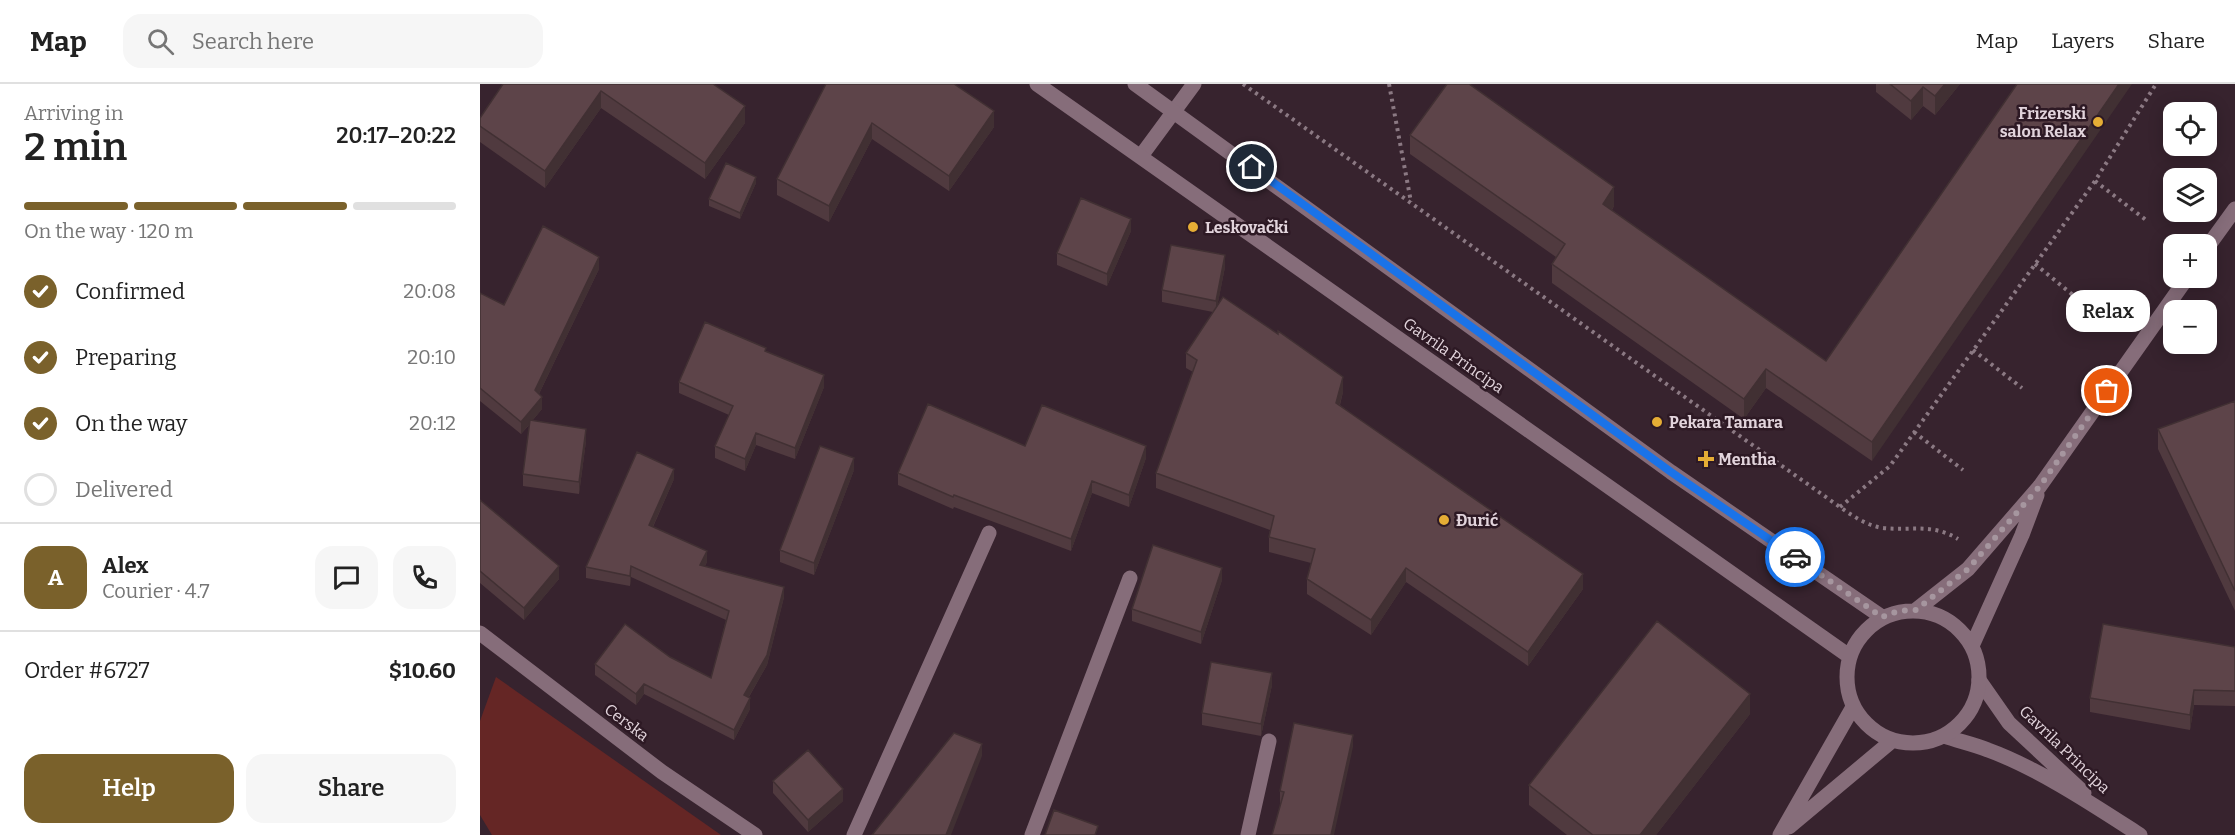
<!DOCTYPE html>
<meta charset="utf-8">
<style>
:root{--surface:#fff;--page:#f6f6f6;--text:#222;--muted:#767676;--line:#e0e0e0;--accent:#7a612b}
body{margin:0;font-family:Bitter,serif;background:var(--page);color:var(--text);height:100vh;display:flex;flex-direction:column;font-size:22px;white-space:nowrap}
*{box-sizing:border-box;margin:0}
p{font-size:20px;color:var(--muted)}
.icon{flex:none;width:33px;height:33px;fill:none;stroke:currentColor;stroke-width:2;stroke-linecap:round;stroke-linejoin:round}
.map{position:relative;flex:1;overflow:hidden}
.details{display:flex;flex-direction:column;background:var(--surface);width:480px}
.details>*{flex:none}
.buttons{position:absolute;left:1683px;top:18px;display:grid;gap:12px}
.buttons a{display:grid;place-items:center;width:54px;height:54px;border-radius:12px;background:var(--surface);box-shadow:0 3px 15px #0003;font-size:30px}
.pin{position:absolute;display:grid;place-items:center;width:51px;height:51px;color:#fff;margin:-26px;border:3px solid #fff;border-radius:50%;box-shadow:0 2px 6px #0007}
.courier{position:absolute;display:grid;place-items:center;width:60px;height:60px;margin:-30px;border:4px solid #1a73e8;border-radius:50%;background:#fff;color:#222;box-shadow:0 2px 8px #0007}
.bubble{position:absolute;height:42px;border-radius:18px;background:var(--surface);box-shadow:0 3px 15px #0003;font-size:20px;font-weight:600;line-height:42px;text-align:center}
.head em{font-style:normal;font-weight:600}
.head div{display:flex;flex-direction:column-reverse}
.head{display:flex;align-items:center;justify-content:space-between;height:102px;padding:0 24px}
h1{font-size:39px;font-weight:600;line-height:45px}
.bar{display:grid;grid-template-columns:repeat(4,1fr);gap:9px 6px;align-content:center;height:72px;padding:0 24px}
.bar i{height:8px;border-radius:4px;background:var(--line)}
.bar .selected{background:var(--accent)}
.bar p{grid-column:span 4}
.line{display:flex;align-items:center;gap:15px;padding:0 24px;border-top:2px solid var(--line)}
.line div{flex:1}
.round{display:grid;place-items:center;flex:none;width:63px;height:63px;border-radius:18px;background:var(--page)}
ol{padding:0 24px;list-style:none}
li{display:flex;align-items:center;gap:18px;height:66px}
li p{margin-inline-start:auto}
li .icon{padding:6px;border-radius:50%;background:var(--accent);color:#fff;stroke-width:4}
li:last-child{color:var(--muted)}
li i{width:33px;height:33px;border:3px solid var(--line);border-radius:50%}
.cta{display:flex;gap:12px;margin-top:auto;padding:12px 24px}
.cta a{flex:1;height:69px;border-radius:18px;background:var(--accent);color:#fff;font-size:24px;font-weight:600;line-height:69px;text-align:center}
.cta a+a{background:var(--page);color:var(--text)}
header{display:flex;align-items:center;gap:36px;box-sizing:border-box;height:84px;padding:0 30px;background:var(--surface);border-bottom:2px solid var(--line)}
header strong{font-size:28px}
nav{display:flex;gap:33px;margin-inline-start:auto;font-size:21px}
.search{width:420px;height:54px;background:var(--page);display:flex;align-items:center;gap:15px;box-sizing:border-box;padding:0 21px;border-radius:18px;color:var(--muted);font-size:22px}
main{display:flex;flex:1;min-height:0}
.map>svg:first-child{display:block}
</style>
<header>
<strong>Map</strong>
<div class="search"><svg class="icon" aria-label="search" viewBox="0 0 24 24"><circle cx="10" cy="10" r="6"/><path d="M15 15l6 6"/></svg>Search here</div>
<nav><a>Map</a><a>Layers</a><a>Share</a></nav>
</header>
<main>
<section class="details">
<div class="head"><div><h1>2 min</h1><p>Arriving in</p></div><em>20:17–20:22</em></div>
<div class="bar"><i class="selected"></i><i class="selected"></i><i class="selected"></i><i></i><p>On the way · 120 m</p></div>
<ol>
<li><svg class="icon" aria-label="check" viewBox="0 0 24 24"><path d="M5 12l5 5 9-10"/></svg>Confirmed<p>20:08</p></li>
<li><svg class="icon" aria-label="check" viewBox="0 0 24 24"><path d="M5 12l5 5 9-10"/></svg>Preparing<p>20:10</p></li>
<li><svg class="icon" aria-label="check" viewBox="0 0 24 24"><path d="M5 12l5 5 9-10"/></svg>On the way<p>20:12</p></li>
<li><i></i>Delivered</li>
</ol>
<div class="line" style="height:108px"><b class="round" style="background:var(--accent);color:#fff">A</b><div><b>Alex</b><p>Courier · 4.7</p></div><a class="round"><svg class="icon" aria-label="chat" viewBox="0 0 24 24"><path d="M4 5h16v11H9l-5 4z"/></svg></a><a class="round"><svg class="icon" aria-label="phone" viewBox="0 0 24 24"><path d="M5 4h4l2 5-3 2q2 4 5 5l2-3 5 2v4C11 20 4 13 5 4z"/></svg></a></div>
<div class="line" style="height:78px"><div>Order #6727</div><b>$10.60</b></div>
<div class="cta"><a>Help</a><a>Share</a></div>
</section>
<div class="map">
<svg width="1755" height="751" viewBox="0 0 1755 751">
<rect width="100%" height="100%" fill="#37232e"/>
<path fill="#652625" d="M16 593 241 751H12L0 731V637Z"/>
<g fill="none" stroke-linecap="round" stroke-linejoin="round">
<path stroke="#8b7983" stroke-width="4" stroke-dasharray="3 4.5" stroke-linecap="butt" d="M763 0 1367 428C1378 435 1389 442 1403 444 1431 447 1452 439 1478 455
M909 0 931 118
M1615 97 1666 136
M1555 180 1604 220
M1493 266 1542 304
M1434 348 1483 386
M1360 423 1410 382 1615 97 1676 0"/>
<path stroke="#866d7a" stroke-width="15" d="M374 751 509 449"/>
<path stroke="#866d7a" stroke-width="15" d="M661 72 714 0
M0 549 182 688 275 751
M1499 596 1529 639 1604 709
M1464 652C1478 657 1493 660 1508 666 1558 684 1615 722 1660 751
M552 751 650 494
M768 751 789 657"/>
<path stroke="#866d7a" stroke-width="15" d="M557 0 1369 572
M655 0 1191 388 1402 533
M1726 165 1755 125
M1436 526 1488 485 1560 402 1707 194
M1367 593a66 66 0 1 1 132 0a66 66 0 1 1-132 0Z
M1492 562 1542 451 1557 411
M1309 743 1413 656
M1300 751 1373 623"/>
</g>
<path fill="#503a3f" d="M23 0H233L265 39 225 95 121 24 65 104 0 58V34Z
M346 0 514 43 469 107 392 55 349 138 297 111V95Z
M1396 0H1480L1455 31 1443 22 1431 36 1396 8Z
M1537 0 1392 377 1286 304 1264 335 1072 199V180L1076 173 930 70V51L1134 122 1132 126 1346 277Z
M276 99 260 135 229 122V115Z
M651 147 627 202 577 181V169Z
M745 183 737 223 863 308 860 321 1103 505 1048 582 926 498 891 551 827 510V495L831 479 789 468V453L790 446 676 404V389L713 288 706 284V269L733 228 682 218V206Z
M119 185 59 310 62 325 52 337 106 357 99 410 43 402V390L50 340 41 350 0 317V209L24 221Z
M286 267 344 303 315 375 276 361 265 387 235 374V362L249 331 199 309V298Z
M1755 317V527L1678 365V345Z
M545 362 666 374 649 423 612 409 591 467 474 423 473 425 418 401V389Z
M374 386 334 491 300 478V466Z
M194 395 173 443 227 478 225 482 304 513 287 581 269 613 270 625 254 656 164 610 156 621 115 591V580L190 573 231 594 246 536 151 493 150 502 106 494V483Z
M0 416 79 495 44 536 0 499Z
M742 496 721 560 652 537V525Z
M1755 563V622L1714 621 1710 646 1610 628V614Z
M792 601 781 652 722 641V629Z
M1270 630 1176 751H1087L1049 721V701Z
M873 663 801 719H800V707Z
M293 697 363 717 328 748 293 709Z"/>
<path fill="#413033" d="M1465 0H1480L1455 31V12Z
M1639 0H1652L1392 377V358Z
M1443 3V22L1431 36V17Z
M121 7V24L65 104V87Z
M265 22V39L225 95V79Z
M514 27V43L469 107V92Z
M392 39V55L349 138V122Z
M276 93V99L260 135V129Z
M1134 103V122L1123 139V120Z
M651 135V147L627 202V190Z
M745 171V183L736 229V217Z
M119 173V185L55 318V306Z
M1286 285V304L1264 335V315Z
M344 291V303L315 375V364Z
M863 293V308L856 333V319Z
M62 313V325L41 350V338Z
M106 345V357L99 410V398Z
M276 349V361L265 387V375Z
M666 362V374L649 423V411Z
M374 374V386L334 491V479Z
M194 385V395L169 451V441Z
M612 397V409L591 467V455Z
M227 467V478L220 491V481Z
M79 482V495L44 536V524Z
M151 482V493L150 502V492Z
M742 484V496L721 560V548Z
M926 484V498L891 551V536Z
M1103 490V505L1048 582V568Z
M304 503V513L287 581 264 621V611Z
M792 589V601L781 652V640Z
M164 600V610L156 621V610Z
M1714 606V621L1710 646V631Z
M1270 610V630L1176 751H1160Z
M270 614V625L254 656V646Z
M873 651V663L854 751H851Z
M502 660V672L471 751H466Z
M363 705V717L328 748V736Z"/>
<path fill="#5d4449" stroke="#413033" stroke-width="1.5" d="M23 0H233L265 22 225 79 121 7 65 87 0 42V34Z
M346 0H474L514 27 469 92 392 39 349 122 297 95Z
M967 0H989L1134 103 1123 120 1346 277 1537 0H1639L1392 358 1286 285 1264 315 1072 180 1085 160 930 51Z
M1410 0H1465L1455 12 1443 3 1431 17Z
M246 79 276 93 260 129 229 115Z
M601 114 651 135 627 190 577 169Z
M63 142 119 173 55 306 62 313 41 338 0 304V209L24 221Z
M691 161 745 171 736 217 682 206Z
M743 213 798 250V247L863 293 856 319 1103 490 1048 568 926 484 891 536 827 495 835 465 789 453 794 432 676 389 717 276 706 269Z
M225 238 286 264 285 267 344 291 315 364 276 349 265 375 235 362 253 322 199 298Z
M1755 317V507L1678 345Z
M448 320 545 362 562 321 666 362 649 411 612 397 591 455 474 411 473 413 418 389Z
M50 336 106 345 99 398 43 390Z
M340 362 374 374 334 479 300 466Z
M157 368 194 385 169 441 227 467 220 481 304 503 287 571 264 611 270 614 254 646 164 600 156 610 115 580 145 540 190 573 231 594 249 527 151 482 150 492 106 483Z
M0 416 79 482 44 524 0 487Z
M673 461 742 484 721 548 652 525Z
M1177 537 1270 610 1160 751H1113L1049 701Z
M1623 540 1755 563V607L1714 606 1710 631 1610 614Z
M731 578 792 589 781 640 722 629Z
M814 639 873 651 851 751H792L804 708 800 707Z
M474 649 502 660 466 751H392Z
M328 666 363 705 328 736 293 697Z
M574 726 618 742 615 751H565Z"/>
<g fill="none" stroke-linecap="round" stroke-linejoin="round">
<path stroke="#a6969f" stroke-width="6" stroke-dasharray="0 10.8" d="M1315 473 1402 533 1418 527 1436 526 1488 485 1560 402 1627 307"/>
<path stroke="#1a73e8" stroke-width="8" d="M772 83 1191 388 1315 473"/>
</g>
<g fill="#e5ad35" stroke="#2d1924" stroke-width="2">
<circle cx="1618" cy="38" r="6"/>
<circle cx="713" cy="143" r="6"/>
<circle cx="1177" cy="338" r="6"/>
<path d="M1223 366h6v6h6v6h-6v6h-6v-6h-6v-6h6z"/>
<circle cx="964" cy="436" r="6"/>
</g>
<g text-anchor="middle" stroke-width="5" stroke-linejoin="round" paint-order="stroke">
<g font-size="16" font-weight="bold" fill="#e2d4dc" stroke="#2d1924" text-anchor="start">
<text x="1606" y="35" text-anchor="end">Frizerski<tspan x="1606" dy="18">salon Relax</tspan></text>
<text x="725" y="149">Leskovački</text>
<text x="1189" y="344">Pekara Tamara</text>
<text x="1238" y="381">Mentha</text>
<text x="976" y="442">Đurić</text>
</g>
<g font-size="16" fill="#e2d4dc" stroke="#2d1924">
<text transform="translate(974 271) rotate(35)" y="6">Gavrila Principa</text>
<text transform="translate(147 638) rotate(37)" y="6">Cerska</text>
<text transform="translate(1585 665) rotate(44)" y="6">Gavrila Principa</text>
</g>
</g>
</svg>
<div class="buttons">
<a><svg class="icon" aria-label="locate" viewBox="0 0 24 24"><circle cx="12" cy="12" r="6"/><path d="M12 2v4M12 18v4M2 12h4M18 12h4"/></svg></a>
<a><svg class="icon" aria-label="layers" viewBox="0 0 24 24"><path d="M12 4l9 5-9 5-9-5zM3 14l9 5 9-5"/></svg></a>
<a>+</a>
<a>−</a>
</div>
<div class="pin" style="left:1627px;top:307px;background:#ea580c"><svg class="icon" aria-label="bag" viewBox="0 0 24 24"><path d="M5 8h14l-1 12H6zM9 8a3 3 0 0 1 6 0"/></svg></div>
<div class="pin" style="left:772px;top:83px;background:#1f2937"><svg class="icon" aria-label="home" viewBox="0 0 24 24"><path d="M3 11l9-7 9 7M6 9v11h12V9"/></svg></div>
<div class="courier" style="left:1315px;top:473px"><svg class="icon" aria-label="car" viewBox="0 0 24 24"><path d="M5 17H2v-5l4-1 3-4h7l3 4 3 1v5h-3M9 17h6M6 11h13"/><circle cx="7" cy="17" r="2"/><circle cx="17" cy="17" r="2"/></svg></div>
<div class="bubble" style="left:1586px;top:206px;width:84px">Relax</div>
</div>
</main>
